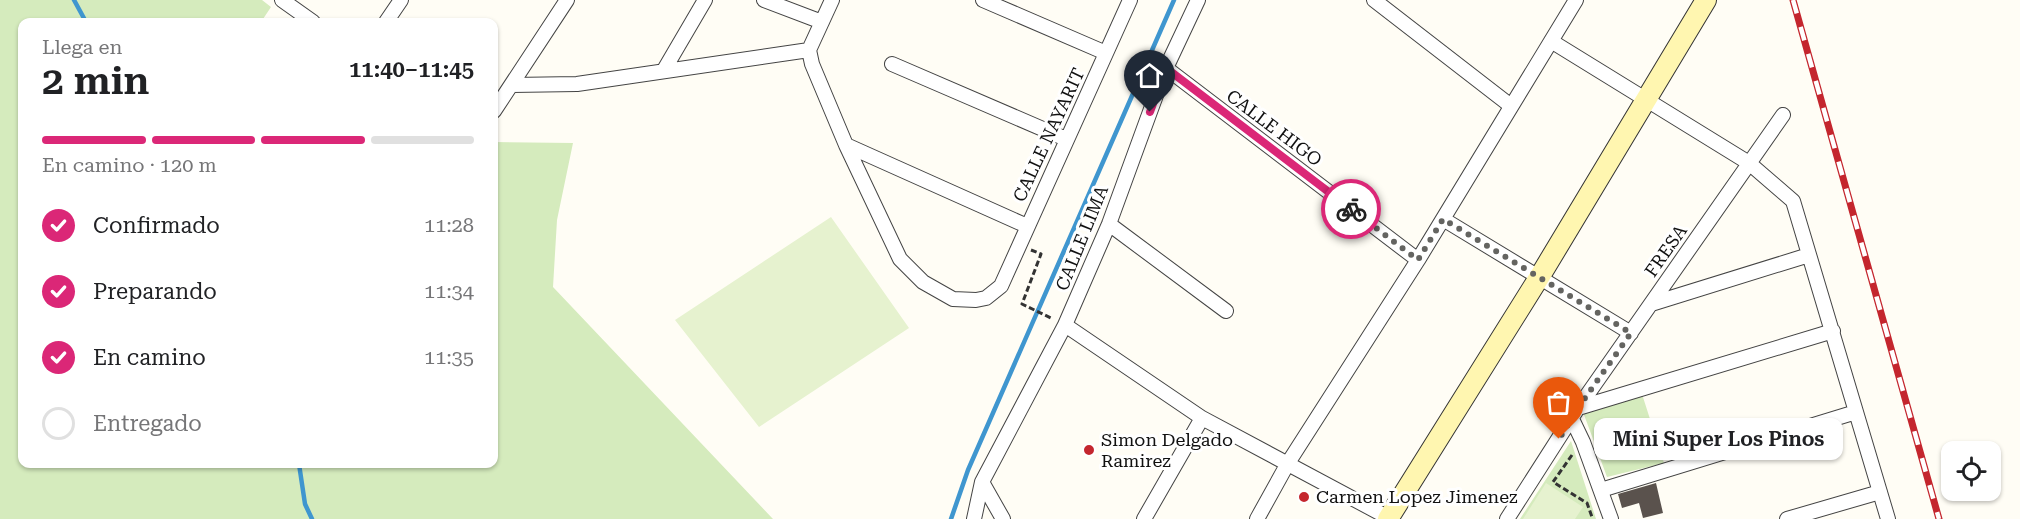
<!DOCTYPE html>
<html lang="es">
<meta charset="utf-8">
<style>
:root{--surface:#fff;--page:#f6f6f6;--text:#202124;--muted:#757577;--line:#e0e0e0;--accent:#db2777}
body{margin:0;font-family:"Roboto Serif",serif;background:var(--page);color:var(--text);height:100vh;display:flex;flex-direction:column;font-size:22px;white-space:nowrap}
*{box-sizing:border-box;margin:0}
p{font-size:20px;color:var(--muted)}
.icon{flex:none;width:33px;height:33px;fill:none;stroke:currentColor;stroke-width:2;stroke-linecap:round;stroke-linejoin:round}
.map{position:relative;flex:1;overflow:hidden}
.side{position:absolute;left:18px;top:18px;width:480px;height:450px;display:flex;flex-direction:column;background:var(--surface);border-radius:12px;box-shadow:0 2px 4px #0004}
.side>*{flex:none}
.fabs{position:absolute;left:1941px;top:441px;display:grid;gap:12px}
.fabs a{display:grid;place-items:center;width:60px;height:60px;border-radius:12px;background:var(--surface);box-shadow:0 2px 4px #0004;font-size:30px}
.pin{position:absolute;display:grid;place-items:center;width:51px;height:51px;color:#fff;margin:-62px -26px;border-radius:50% 50% 50% 0;rotate:-45deg;box-shadow:0 0 6px #0007}
.pin .icon{rotate:45deg}
.courier{position:absolute;display:grid;place-items:center;width:60px;height:60px;margin:-30px;border:4px solid #db2777;border-radius:50%;background:#fff;color:#222;box-shadow:0 2px 8px #0007}
.bubble{position:absolute;height:42px;border-radius:12px;background:var(--surface);box-shadow:0 2px 4px #0004;font-size:20px;font-weight:600;line-height:42px;text-align:center}
.head em{font-style:normal;font-weight:600}
.head div{display:flex;flex-direction:column-reverse}
.head{display:flex;align-items:center;justify-content:space-between;height:102px;padding:0 24px}
h1{font-size:39px;font-weight:600;line-height:45px}
.bar{display:grid;grid-template-columns:repeat(4,1fr);gap:9px 6px;align-content:center;height:72px;padding:0 24px}
.bar i{height:8px;border-radius:4px;background:var(--line)}
.bar .selected{background:var(--accent)}
.bar p{grid-column:span 4}
ol{padding:0 24px;list-style:none}
li{display:flex;align-items:center;gap:18px;height:66px}
li p{margin-inline-start:auto}
li .icon{padding:6px;border-radius:50%;background:var(--accent);color:#fff;stroke-width:4}
li:last-child{color:var(--muted)}
li i{width:33px;height:33px;border:3px solid var(--line);border-radius:50%}
.map>svg:first-child{display:block}
</style>
<div class="map">
<svg width="2020" height="519" viewBox="0 0 2020 519">
<rect width="100%" height="100%" fill="#fffdf5"/>
<path fill="#d5ebbd" d="M0 0H262L271 7 261 22H22V464H494V142L573 143 557 220 553 287 773 519H0Z
M1642 394 1664 463 1607 477 1583 412Z
M1571 441 1596 519H1520Z"/>
<path fill="#e6f2cf" d="M831 217 909 328 759 427 675 320Z
M1546 483 1583 507 1575 519H1523Z"/>
<g fill="none" stroke-linecap="round" stroke-linejoin="round">
<path stroke="#3f96cf" stroke-width="4.5" d="M74 0 86 22
M299 464 305 504 312 519
M951 519 968 470 1174 0"/>
</g>
<path fill="#5a524d" d="M1656 483 1663 513 1643 518 1639 503 1622 508 1618 494Z"/>
<g fill="none" stroke-linecap="round" stroke-linejoin="round">
<g stroke="#444" stroke-width="16">
<path id="street" d="M282 0 313 22
M764 0 822 22
M832 0 809 50 812 64 846 145 900 259 923 282 953 299 976 300 986 298 1001 286 1130 0
M983 0 1106 53
M1374 0 1511 106
M386 22 401 0
M1551 41 1749 163 1793 201 1888 519
M892 64 1066 139
M1166 68 1418 260
M664 70 705 0
M512 85 577 84 809 50
M494 111 567 0
M846 145 1027 226
M1443 219 1631 333
M1109 224 1226 311
M1651 304 1809 255
M1065 325 1202 418 1391 519
M1578 408 1833 331
M1572 419 1583 442 1611 519
M982 482 1003 519
M1601 490 1856 412
M974 519 982 482 1065 325 1109 224 1166 68 1198 0
M1144 519 1202 418
M1257 519 1288 463 1418 260 1576 0
M1507 519 1578 408 1783 115
M1787 519 1880 492"/>
</g>
<g stroke="#333" stroke-width="22">
<path id="secondary" d="M1388 519 1540 276 1706 0"/>
</g>
<path stroke="#333" stroke-width="3" stroke-dasharray="6 3" stroke-linecap="butt" d="M1031 250 1041 254 1022 304 1053 319
M1572 455 1553 482 1587 503 1592 517"/>
<use href="#street" stroke="#fff" stroke-width="14"/>
<use href="#secondary" stroke="#fff6b0" stroke-width="20"/>
<g stroke="#c4262e" stroke-width="7">
<path id="rail" d="M1793 0 1939 519"/>
</g>
<use href="#rail" stroke="#fff" stroke-width="4.5" stroke-dasharray="14" stroke-linecap="butt"/>
</g>
<g fill="none" stroke-linecap="round" stroke-linejoin="round">
<path stroke="#646461" stroke-width="6" stroke-dasharray="0 10.8" d="M1351 209 1418 260 1443 219 1631 333 1578 408 1559 439"/>
<path stroke="#db2777" stroke-width="8" d="M1150 112 1166 68 1351 209"/>
</g>
<g fill="#c4262e" stroke="#fff" stroke-width="2">
<circle cx="1089" cy="450" r="6"/>
<circle cx="1304" cy="497" r="6"/>
</g>
<g text-anchor="middle" stroke-width="6" stroke-linejoin="round" paint-order="stroke">
<g font-size="18" fill="#111" stroke="#fff">
<text transform="translate(1274 128) rotate(37)" y="6">CALLE HIGO</text>
<text transform="translate(1049 135) rotate(-65)" y="6">CALLE NAYARIT</text>
<text transform="translate(1082 238) rotate(-68)" y="6">CALLE LIMA</text>
<text transform="translate(1666 251) rotate(-55)" y="6">FRESA</text>
</g>
<g font-size="18" fill="#111" stroke="#fff" text-anchor="start">
<text x="1101" y="446">Simon Delgado<tspan x="1101" dy="21">Ramirez</tspan></text>
<text x="1316" y="503">Carmen Lopez Jimenez</text>
</g>
</g>
</svg>
<div class="fabs">
<a><svg class="icon" aria-label="locate" viewBox="0 0 24 24"><circle cx="12" cy="12" r="6"/><path d="M12 2v4M12 18v4M2 12h4M18 12h4"/></svg></a>
</div>
<div class="pin" style="left:1559px;top:439px;background:#ea580c"><svg class="icon" aria-label="bag" viewBox="0 0 24 24"><path d="M5 8h14l-1 12H6zM9 8a3 3 0 0 1 6 0"/></svg></div>
<div class="pin" style="left:1150px;top:112px;background:#1f2937"><svg class="icon" aria-label="home" viewBox="0 0 24 24"><path d="M3 11l9-7 9 7M6 9v11h12V9"/></svg></div>
<div class="courier" style="left:1351px;top:209px"><svg class="icon" aria-label="bike" viewBox="0 0 24 24"><circle cx="6" cy="16" r="4"/><circle cx="18" cy="16" r="4"/><path d="M6 16l4-8h5l3 8M10 8l3 8H6M13 5h3"/></svg></div>
<div class="bubble" style="left:1594px;top:418px;width:249px">Mini Super Los Pinos</div>
<section class="side">
<div class="head"><div><h1>2 min</h1><p>Llega en</p></div><em>11:40–11:45</em></div>
<div class="bar"><i class="selected"></i><i class="selected"></i><i class="selected"></i><i></i><p>En camino · 120 m</p></div>
<ol>
<li><svg class="icon" aria-label="check" viewBox="0 0 24 24"><path d="M5 12l5 5 9-10"/></svg>Confirmado<p>11:28</p></li>
<li><svg class="icon" aria-label="check" viewBox="0 0 24 24"><path d="M5 12l5 5 9-10"/></svg>Preparando<p>11:34</p></li>
<li><svg class="icon" aria-label="check" viewBox="0 0 24 24"><path d="M5 12l5 5 9-10"/></svg>En camino<p>11:35</p></li>
<li><i></i>Entregado</li>
</ol>
</section>
</div>
